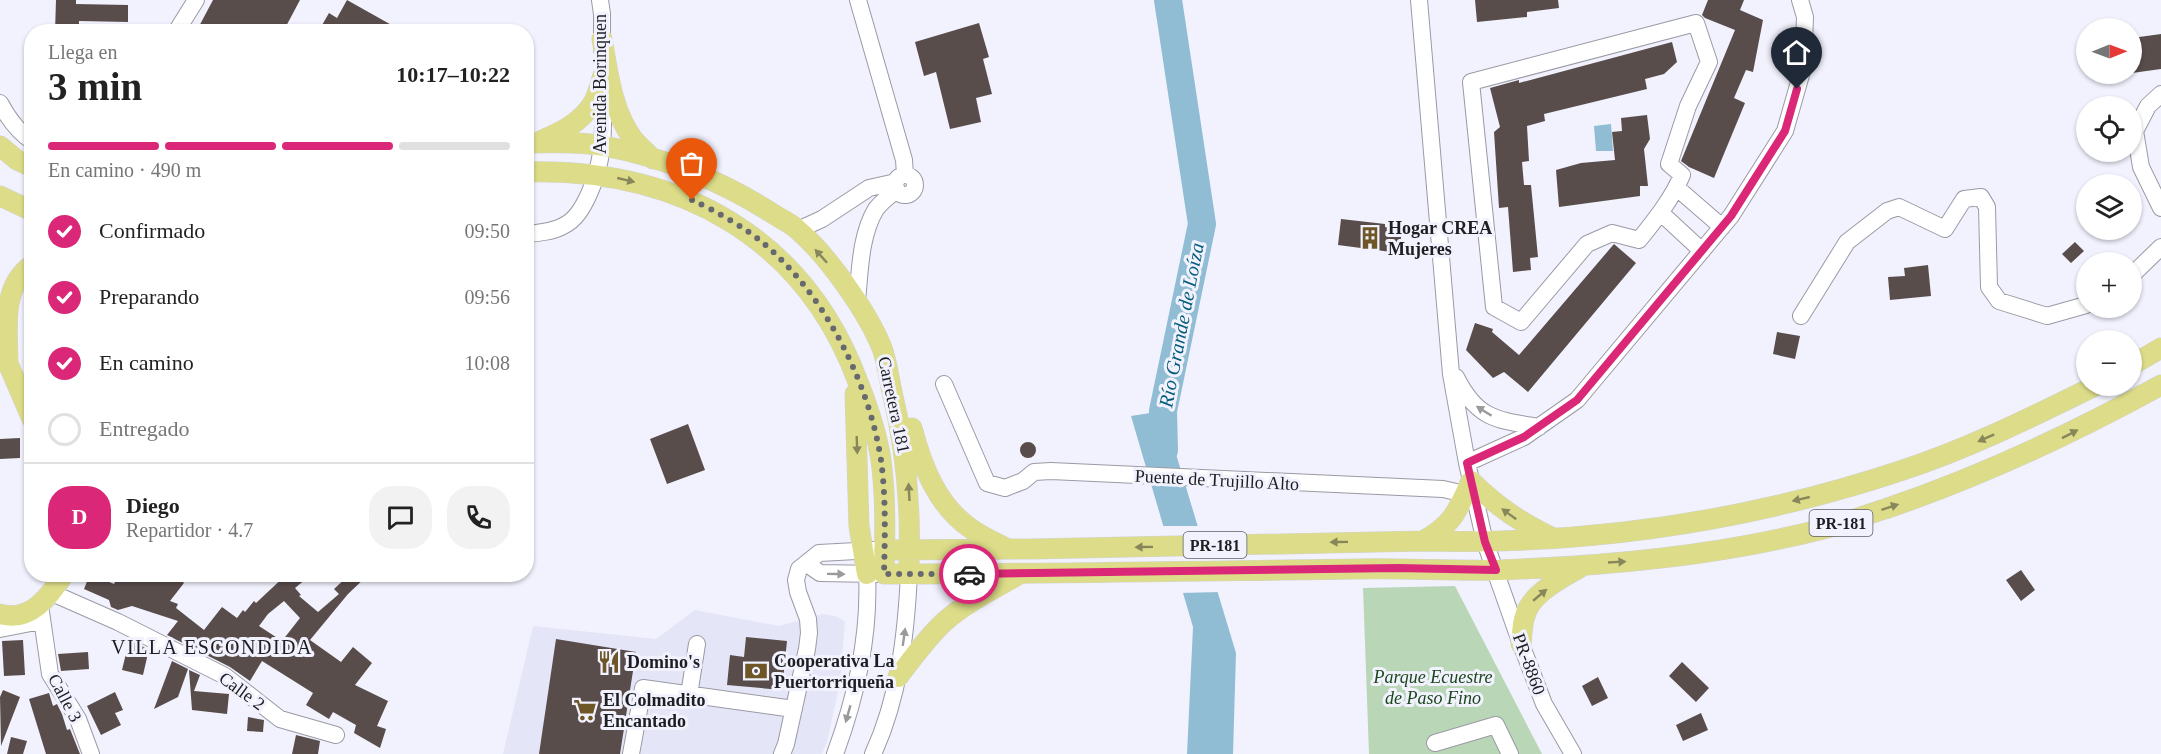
<!DOCTYPE html>
<html lang="es">
<meta charset="utf-8">
<style>
:root{--surface:#fff;--page:#f2f2f2;--text:#222;--muted:#767676;--line:#e0e0e0;--accent:#db2777}
body{margin:0;font-family:"Times New Roman",serif;background:var(--page);color:var(--text);height:100vh;display:flex;flex-direction:column;font-size:22px;white-space:nowrap}
*{box-sizing:border-box;margin:0}
p{font-size:20px;color:var(--muted)}
.icon{flex:none;width:33px;height:33px;fill:none;stroke:currentColor;stroke-width:2;stroke-linecap:round;stroke-linejoin:round}
.map{position:relative;flex:1;overflow:hidden}
.details{position:absolute;left:24px;top:24px;width:510px;height:558px;display:flex;flex-direction:column;background:var(--surface);border-radius:24px;box-shadow:0 2px 4px #0004}
.details>*{flex:none}
.needle{width:39px;rotate:89deg}
.buttons{position:absolute;left:2076px;top:18px;display:grid;gap:12px}
.buttons a{display:grid;place-items:center;width:66px;height:66px;border-radius:50%;background:var(--surface);box-shadow:0 2px 4px #0004;font-size:30px}
.pin{position:absolute;display:grid;place-items:center;width:51px;height:51px;color:#fff;margin:-62px -26px;border-radius:50% 50% 50% 0;rotate:-45deg;box-shadow:0 0 6px #0007}
.pin .icon{rotate:45deg}
.courier{position:absolute;display:grid;place-items:center;width:60px;height:60px;margin:-30px;border:4px solid #db2777;border-radius:50%;background:#fff;color:#222;box-shadow:0 2px 8px #0007}
.overview em{font-style:normal;font-weight:700}
.overview div{display:flex;flex-direction:column-reverse}
.overview{display:flex;align-items:center;justify-content:space-between;height:102px;padding:0 24px}
h1{font-size:39px;font-weight:700;line-height:45px}
.bar{display:grid;grid-template-columns:repeat(4,1fr);gap:9px 6px;align-content:center;height:72px;padding:0 24px}
.bar i{height:8px;border-radius:4px;background:var(--line)}
.bar .selected{background:var(--accent)}
.bar p{grid-column:span 4}
.line{display:flex;align-items:center;gap:15px;padding:0 24px;border-top:2px solid var(--line)}
.line div{flex:1}
.round{display:grid;place-items:center;flex:none;width:63px;height:63px;border-radius:24px;background:var(--page)}
ol{padding:0 24px;list-style:none}
li{display:flex;align-items:center;gap:18px;height:66px}
li p{margin-inline-start:auto}
li .icon{padding:6px;border-radius:50%;background:var(--accent);color:#fff;stroke-width:4}
li:last-child{color:var(--muted)}
li i{width:33px;height:33px;border:3px solid var(--line);border-radius:50%}
.map>svg:first-child{display:block}
</style>
<div class="map">
<svg width="2161" height="754" viewBox="0 0 2161 754">
<rect width="100%" height="100%" fill="#f1f2fd"/>
<path fill="#e5e5f8" d="M695 610 779 626 822 614 835 616 845 621 840 683 827 742 822 754H503L533 626 656 639Z"/>
<path fill="#b9d6b7" d="M1455 586 1542 754H1369L1363 588Z"/>
<path fill="#90bdd4" d="M1611 124 1613 151H1596L1594 126Z
M1163 411 1236 653 1233 754H1187L1193 627 1131 416Z"/>
<path fill="#f1f2fd" d="M1160 526H1201L1221 592 1180 593Z"/>
<g fill="none" stroke-linecap="round" stroke-linejoin="round">
<path stroke="#90bdd4" stroke-width="28" d="M1164 450 1163 411 1202 224 1168 0"/>
</g>
<path fill="#594d4c" fill-rule="evenodd" d="M56 0H76V4L128 5V22L79 21V32H55Z
M213 0H300L283 32H196Z
M347 0 404 32H318L329 13 337 18Z
M1475 0H1558L1559 8 1527 12V17L1477 22Z
M1708 0H1744L1740 10 1763 20 1753 72 1746 70 1734 98 1745 103 1714 178 1689 167 1681 161 1735 30 1705 18 1702 15Z
M979 23 989 57 983 59 992 94 976 98 981 122 950 129 936 72 924 76 915 42Z
M2161 34V69L2132 73V38Z
M1672 42 1677 62 1664 74 1645 79 1647 89 1544 114 1545 121 1527 126 1529 161 1522 162 1524 185H1531L1538 257 1530 258 1531 270 1513 272 1508 207 1499 208 1494 132 1500 127 1490 88 1519 80V83Z
M1647 115 1650 139 1644 149 1648 186H1640V196L1559 207 1556 170 1581 163 1615 160 1612 132 1622 131 1621 118Z
M1341 219 1385 224V227L1402 230 1399 253 1338 245Z
M2075 242 2084 251 2071 263 2062 254Z
M1614 244 1636 263 1528 392 1504 372 1493 378 1466 350 1475 323 1493 329 1492 332 1519 355Z
M1928 265 1931 296 1890 300 1888 277 1905 276 1904 268Z
M1777 332 1800 336 1795 359 1773 354Z
M688 424 705 470 667 484 650 439Z
M20 438V458L0 459V439Z
M1020 450a8 8 0 1 1 16 0a8 8 0 1 1-16 0Z
M2021 570 2035 590 2021 601 2006 580Z
M90 574 114 584 119 574H173L184 583 170 601 178 604 176 608 204 630 222 607 237 618 243 610 245 612 254 601 256 603 287 574H312L295 588 301 595 299 596 318 612 339 594 334 589 350 574H369L348 594 310 640 341 662 353 647 372 663 355 685 388 701 377 726 386 729 380 748 354 733 356 725 333 712 329 719 306 705 313 693 262 661 250 681 230 667 167 635 178 621 132 606 118 610 111 607 109 600 84 589ZM284 601 300 618 282 641 259 626 268 614Z
M746 637 787 641 782 690 727 685 730 655 744 657Z
M556 639 636 652 620 754H539Z
M23 640 25 675 4 676 2 641Z
M129 641 149 649 143 675 122 670Z
M88 652 89 669 61 671 58 654Z
M172 661 188 669 178 697 154 709Z
M1682 662 1709 688 1696 702 1669 676Z
M189 670 200 675 194 691 229 694 227 714 192 710Z
M1598 677 1608 698 1592 706 1582 686Z
M3 690 20 697 1 746 0 697Z
M115 692 123 710 115 713 121 725 101 735 87 706Z
M49 693 53 706 57 704 62 714 67 730 70 729 80 754H46L29 699Z
M1701 713 1708 730 1683 741 1676 725Z
M248 717 264 720 263 732 247 731Z
M296 735 320 741 318 754H292Z
M11 737 27 741 23 754H7Z"/>
<g fill="none" stroke-linecap="round" stroke-linejoin="round">
<g stroke="#9a9aa5" stroke-width="18">
<path id="minor" d="M600 0 602 14V50
M858 0 904 160 905 175
M1419 0 1451 374 1467 463 1485 542 1521 644 1544 704 1573 754
M1696 23 1709 62 1688 106 1669 164 1682 175C1672 199 1655 220 1639 240L1612 233 1587 244 1521 322 1494 307 1471 82Z
M176 32 196 0
M2161 94 2148 106 2135 131 2141 167 2161 208
M0 103C8 118 18 132 32 141
M895 185a10 10 0 1 1 20 0a10 10 0 1 1-20 0Z
M1677 188 1722 227
M1661 213 1702 251
M798 230 822 219 869 188 896 182
M526 234C538 233 552 232 563 226 576 220 583 207 589 194 606 156 603 126 603 85
M2132 275 2161 247
M857 301C860 272 860 235 876 209 882 201 889 196 897 190
M1801 316 1847 242 1887 211 1899 207 1945 229 1964 199 1981 197 1987 207 1989 287 1999 301 2047 316 2086 305
M1456 377C1477 419 1496 420 1539 427
M944 384 987 483 1005 488 1023 481 1034 472 1051 471 1443 489 1465 494
M1467 463 1524 437 1577 400 1731 216 1785 131 1803 68 1805 17 1800 0
M807 564 820 573 877 574
M52 593 118 622 225 676 280 719 336 735
M40 605 50 674 78 719 91 754
M0 629 41 621
M689 695 697 644
M1435 743 1496 725 1510 754
M631 754 643 688 794 709
M782 754 786 744 807 649 809 633 808 619 798 592 796 580 799 569 819 553 875 550
M835 754C856 697 870 634 867 574
M873 754C899 698 906 635 909 574"/>
</g>
<g stroke="#d2d2d3" stroke-width="21">
<path id="major" d="M602 39C608 72 612 111 633 139 639 146 647 153 653 159
M542 140C562 132 581 122 593 103 598 95 600 84 603 75
M526 143C552 143 578 141 604 146 664 157 724 182 775 215 783 220 792 224 798 230 828 256 867 311 882 348 887 362 889 378 892 392 906 449 911 505 909 563
M0 146 17 160 32 167
M526 172C678 168 804 236 858 382 868 407 877 434 881 460 886 498 885 536 884 574 1042 574 1200 571 1358 569 1404 568 1451 571 1497 570 1606 566 1716 556 1823 529 1844 524 1864 515 1885 509 1982 476 2072 434 2161 385
M0 196 32 211
M3 352 32 419
M8 364C8 331 0 287 32 265
M2132 365 2161 348
M855 394 859 526 867 574
M912 428C922 466 937 505 970 528 981 536 994 542 1006 548
M1423 541C1453 524 1457 512 1471 481 1499 508 1517 520 1551 537
M884 550 1032 549 1423 541C1585 545 1746 522 1900 471 1968 449 2032 417 2095 386
M0 614C30 623 50 596 64 574
M1521 644C1522 635 1522 624 1525 616 1531 592 1565 577 1584 565
M898 677C912 659 926 639 943 623 965 603 992 590 1018 575"/>
</g>
<use href="#minor" stroke="#fff" stroke-width="16"/>
<use href="#major" stroke="#dddd89" stroke-width="20"/>
</g>
<defs><path id="oneway-solid" d="M-6-.8H1V-3.2L6.5 0L1 3.2V.8H-6Z" transform="scale(1.5)"/></defs>
<g fill="#87875b">
<use href="#oneway-solid" transform="translate(626 180) rotate(13)"/>
<use href="#oneway-solid" transform="translate(821 256) rotate(-132)"/>
<use href="#oneway-solid" transform="translate(2070 434) rotate(-27)"/>
<use href="#oneway-solid" transform="translate(1986 438) rotate(156)"/>
<use href="#oneway-solid" transform="translate(857 445) rotate(88)"/>
<use href="#oneway-solid" transform="translate(909 492) rotate(-93)"/>
<use href="#oneway-solid" transform="translate(1801 499) rotate(167)"/>
<use href="#oneway-solid" transform="translate(1890 507) rotate(-18)"/>
<use href="#oneway-solid" transform="translate(1509 514) rotate(-144)"/>
<use href="#oneway-solid" transform="translate(1339 542) rotate(179)"/>
<use href="#oneway-solid" transform="translate(1144 547) rotate(179)"/>
<use href="#oneway-solid" transform="translate(1617 562) rotate(-3)"/>
<use href="#oneway-solid" transform="translate(1540 595) rotate(-40)"/>
</g>
<g fill="#9a9a9c">
<use href="#oneway-solid" transform="translate(1484 411) rotate(-148)"/>
<use href="#oneway-solid" transform="translate(836 574) rotate(1)"/>
<use href="#oneway-solid" transform="translate(904 637) rotate(-82)"/>
<use href="#oneway-solid" transform="translate(848 714) rotate(106)"/>
</g>
<g fill="none" stroke-linecap="round" stroke-linejoin="round">
<path stroke="#68686f" stroke-width="6" stroke-dasharray="0 10.8" d="M692 200C714 210 744 227 762 242 824 293 869 382 881 460 886 497 885 536 884 574H969"/>
<path stroke="#db2777" stroke-width="8" d="M969 574 1398 568 1496 570 1485 542 1467 463 1524 437 1577 400 1731 216 1785 131 1797 89"/>
</g>
<defs>
<g id="building-bare" transform="scale(1.8)"><path d="M-4-6H4V6H1V3H-1V6H-4ZM-2.5-4.3h1.7v1.8h-1.7ZM.8-4.3h1.7v1.8H.8ZM-2.5-1h1.7V.8h-1.7ZM.8-1h1.7V.8H.8Z" fill="#6e5627" stroke="#f1f2fd" stroke-width="2.5" paint-order="stroke"/></g>
<g id="restaurant-bare" transform="scale(1.8)"><path d="M-5-6h1v4h1v-4h1v4h1v-4h1v5L-1.5 .5V6h-2V.5L-5-1ZM5-6V6H3V1.5H1.5Q1.5-4 5-6Z" fill="#6e5627" stroke="#f1f2fd" stroke-width="2.5" paint-order="stroke"/></g>
<g id="bank-bare" transform="scale(1.8)"><path d="M-6-4H6V4H-6ZM0-2.3a2.3 2.3 0 1 0 0 4.6a2.3 2.3 0 1 0 0-4.6Z" fill="#6e5627" stroke="#f1f2fd" stroke-width="2.5" paint-order="stroke"/></g>
<g id="supermarket-bare" transform="scale(1.8)"><path d="M-6-5.5h2.5l.6 2H6L4.5 2H-2.5L-4.4-4H-6ZM-1.5 3.2a1.3 1.3 0 1 0 .1 0ZM3 3.2a1.3 1.3 0 1 0 .1 0Z" fill="#6e5627" stroke="#f1f2fd" stroke-width="2.5" paint-order="stroke"/></g>
</defs>
<g fill-rule="evenodd">
<use href="#building-bare" x="1370" y="238"/>
<use href="#restaurant-bare" x="609" y="662"/>
<use href="#bank-bare" x="756" y="671"/>
<use href="#supermarket-bare" x="585" y="710"/>
</g>
<g text-anchor="middle" stroke-width="6" stroke-linejoin="round" paint-order="stroke">
<g fill="#f1f2fd" stroke="#5d5e64" stroke-width="1.5">
<rect x="1809.5" y="510" width="63" height="26" rx="4.5"/>
<rect x="1183.5" y="532" width="63" height="26" rx="4.5"/>
</g>
<g font-size="16" font-weight="bold" fill="#1e1e22">
<text x="1841" y="529">PR-181</text>
<text x="1215" y="551">PR-181</text>
</g>
<g font-size="18" fill="#1e1e22" stroke="#f1f2fd">
<text transform="translate(600 84) rotate(-90)" y="6">Avenida Borinquen</text>
<text transform="translate(894 405) rotate(78)" y="6">Carretera 181</text>
<text transform="translate(1217 480) rotate(3)" y="6">Puente de Trujillo Alto</text>
<text transform="translate(1529 664) rotate(70)" y="6">PR-8860</text>
<text transform="translate(242 691) rotate(36)" y="6">Calle 2</text>
<text transform="translate(65 698) rotate(62)" y="6">Calle 3</text>
</g>
<g font-size="18" font-weight="bold" fill="#1e1e22" stroke="#f1f2fd" text-anchor="start">
<text x="1388" y="234">Hogar CREA<tspan x="1388" dy="21">Mujeres</tspan></text>
<text x="774" y="667">Cooperativa La<tspan x="774" dy="21">Puertorriqueña</tspan></text>
<text x="627" y="668">Domino's</text>
<text x="603" y="706">El Colmadito<tspan x="603" dy="21">Encantado</tspan></text>
</g>
<g font-size="18" font-style="italic" fill="#1b471a" stroke="#f1f2fd">
<text x="1433" y="683">Parque Ecuestre<tspan x="1433" dy="21">de Paso Fino</tspan></text>
</g>
<g font-size="20" font-style="italic" fill="#025c7b" stroke="#f1f2fd">
<text transform="translate(1181 325) rotate(-79)" y="7">Río Grande de Loíza</text>
</g>
<g font-size="20" letter-spacing="1.5" fill="#1e1e22" stroke="#f1f2fd">
<text x="212" y="654">VILLA ESCONDIDA</text>
</g>
</g>
</svg>
<div class="buttons">
<a><svg class="needle" viewBox="-14 -14 28 28"><path d="M0-13l5 13h-10z" fill="#e53935"/><path d="M0 13l5-13h-10z" fill="#767676"/></svg></a>
<a><svg class="icon" aria-label="locate" viewBox="0 0 24 24"><circle cx="12" cy="12" r="6"/><path d="M12 2v4M12 18v4M2 12h4M18 12h4"/></svg></a>
<a><svg class="icon" aria-label="layers" viewBox="0 0 24 24"><path d="M12 4l9 5-9 5-9-5zM3 14l9 5 9-5"/></svg></a>
<a>+</a>
<a>−</a>
</div>
<div class="pin" style="left:692px;top:200px;background:#ea580c"><svg class="icon" aria-label="bag" viewBox="0 0 24 24"><path d="M5 8h14l-1 12H6zM9 8a3 3 0 0 1 6 0"/></svg></div>
<div class="pin" style="left:1797px;top:89px;background:#1f2937"><svg class="icon" aria-label="home" viewBox="0 0 24 24"><path d="M3 11l9-7 9 7M6 9v11h12V9"/></svg></div>
<div class="courier" style="left:969px;top:574px"><svg class="icon" aria-label="car" viewBox="0 0 24 24"><path d="M5 17H2v-5l4-1 3-4h7l3 4 3 1v5h-3M9 17h6M6 11h13"/><circle cx="7" cy="17" r="2"/><circle cx="17" cy="17" r="2"/></svg></div>
<section class="details">
<div class="overview"><div><h1>3 min</h1><p>Llega en</p></div><em>10:17–10:22</em></div>
<div class="bar"><i class="selected"></i><i class="selected"></i><i class="selected"></i><i></i><p>En camino · 490 m</p></div>
<ol>
<li><svg class="icon" aria-label="check" viewBox="0 0 24 24"><path d="M5 12l5 5 9-10"/></svg>Confirmado<p>09:50</p></li>
<li><svg class="icon" aria-label="check" viewBox="0 0 24 24"><path d="M5 12l5 5 9-10"/></svg>Preparando<p>09:56</p></li>
<li><svg class="icon" aria-label="check" viewBox="0 0 24 24"><path d="M5 12l5 5 9-10"/></svg>En camino<p>10:08</p></li>
<li><i></i>Entregado</li>
</ol>
<div class="line" style="height:108px"><b class="round" style="background:var(--accent);color:#fff">D</b><div><b>Diego</b><p>Repartidor · 4.7</p></div><a class="round"><svg class="icon" aria-label="chat" viewBox="0 0 24 24"><path d="M4 5h16v11H9l-5 4z"/></svg></a><a class="round"><svg class="icon" aria-label="phone" viewBox="0 0 24 24"><path d="M5 4h4l2 5-3 2q2 4 5 5l2-3 5 2v4C11 20 4 13 5 4z"/></svg></a></div>
</section>
</div>
